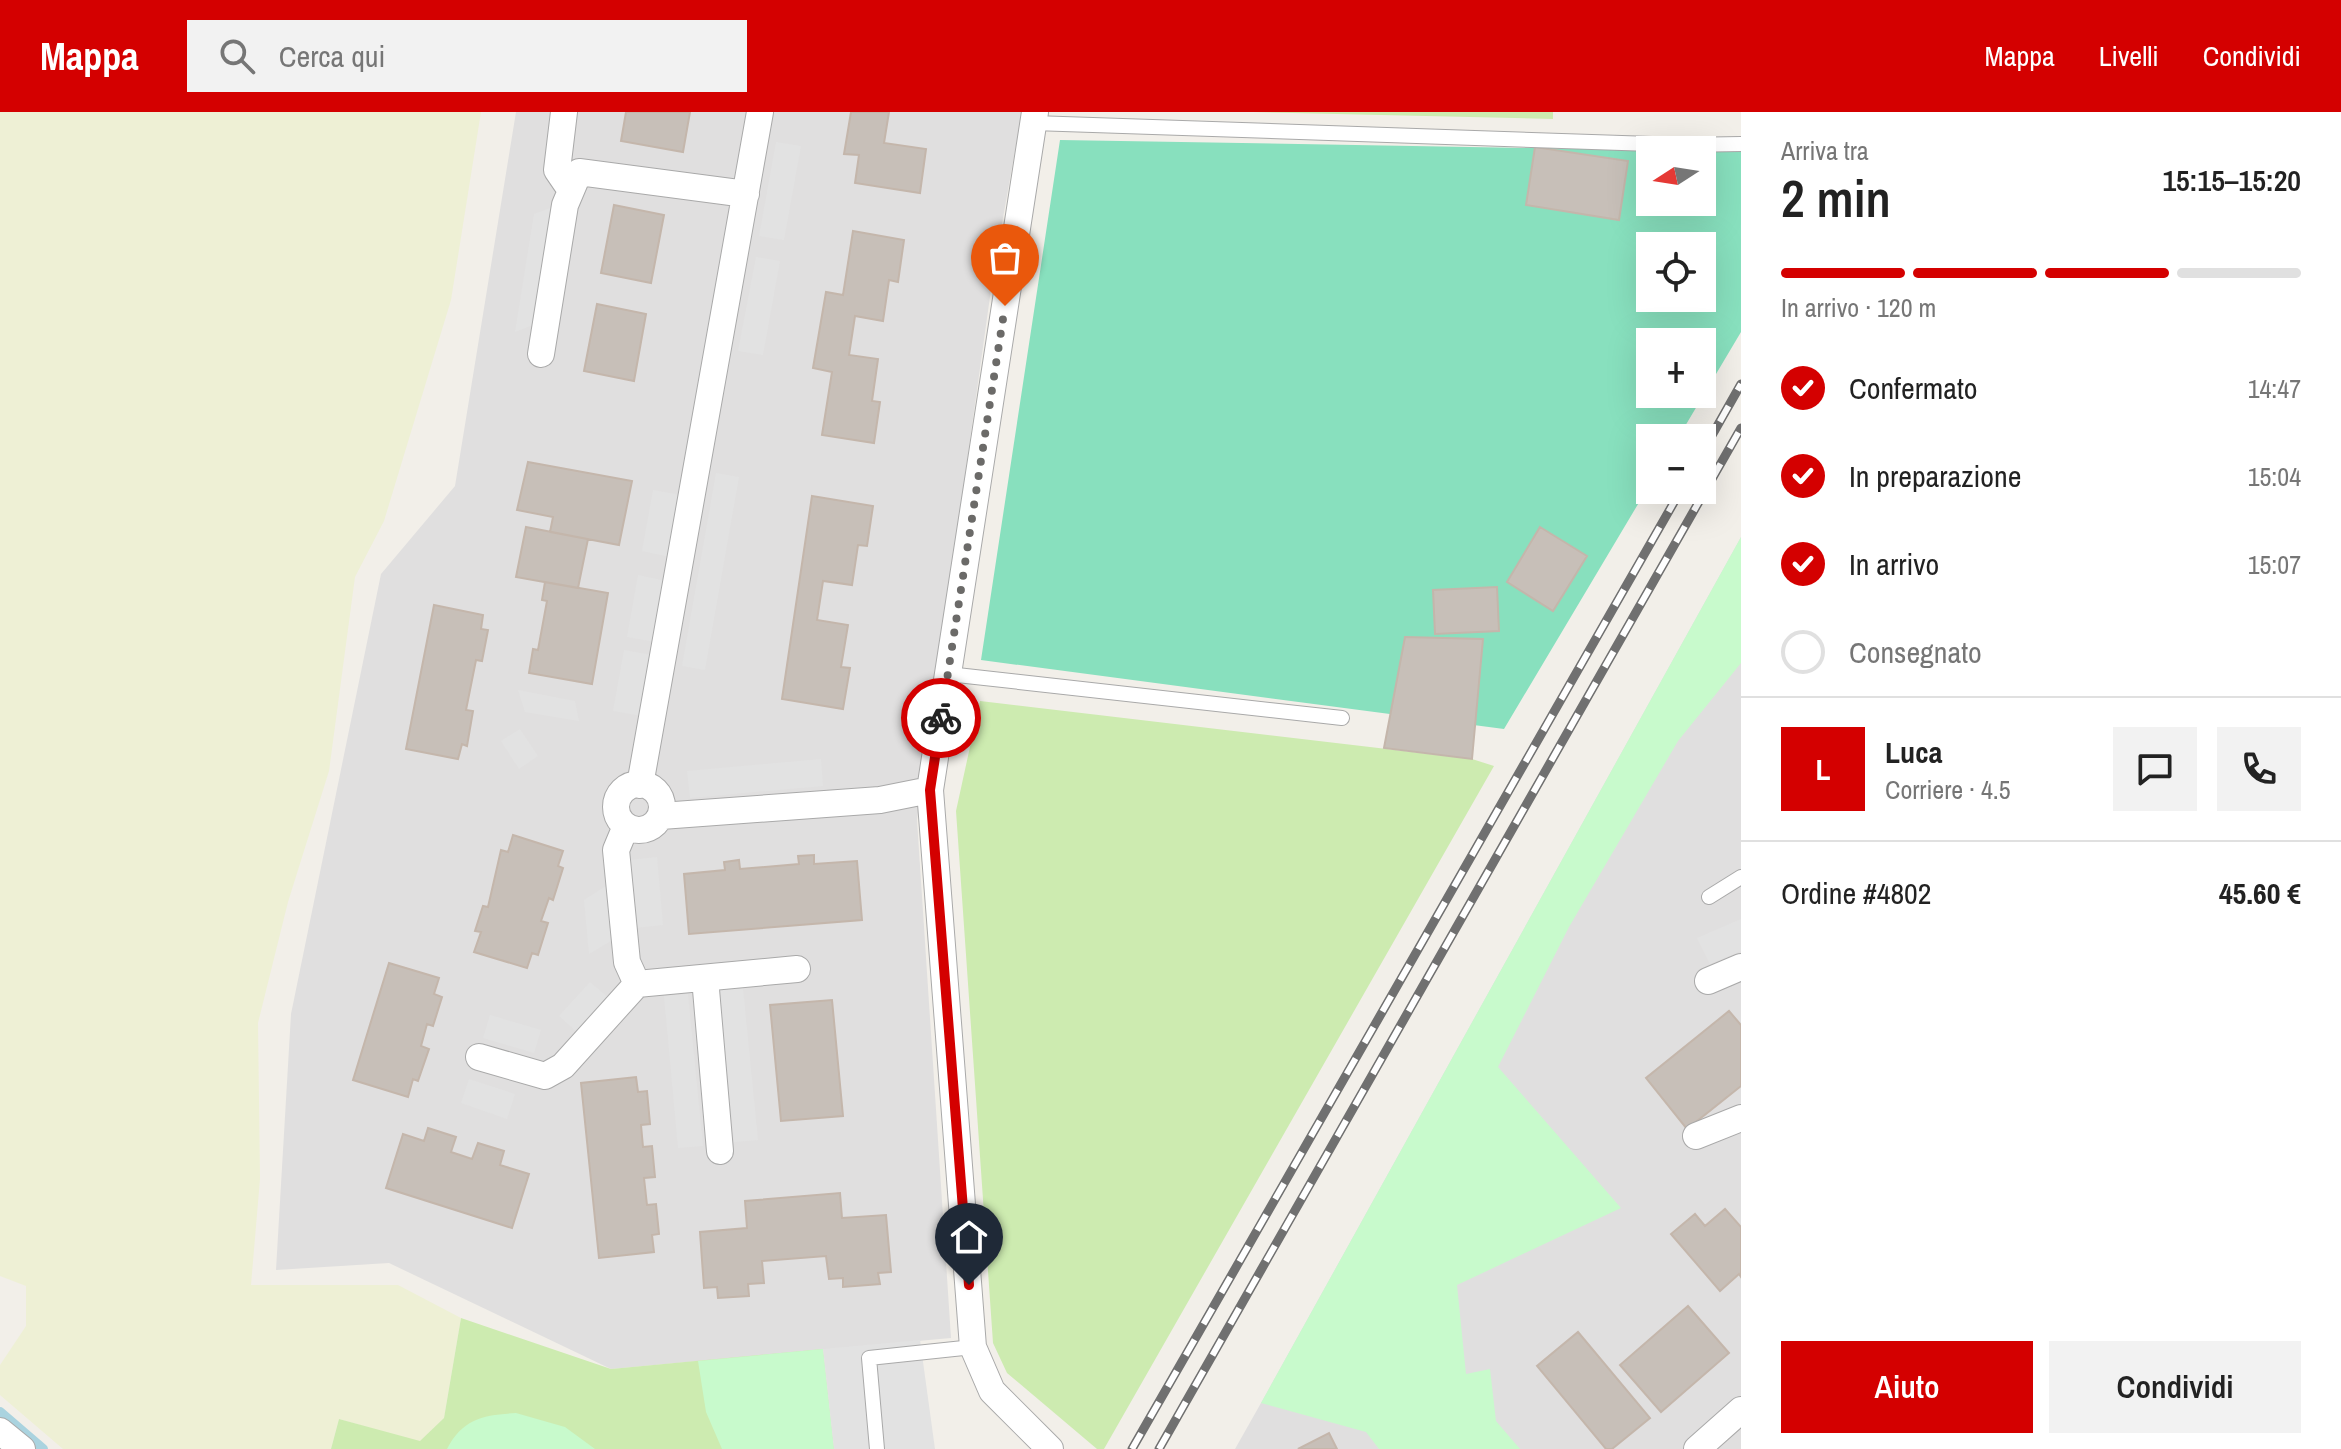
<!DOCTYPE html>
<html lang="it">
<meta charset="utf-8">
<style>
:root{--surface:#fff;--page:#f2f2f2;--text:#222;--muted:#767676;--line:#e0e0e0;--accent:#d40000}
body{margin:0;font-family:"Archivo Narrow",sans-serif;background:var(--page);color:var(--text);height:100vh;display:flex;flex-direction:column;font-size:30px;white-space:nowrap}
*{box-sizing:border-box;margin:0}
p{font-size:26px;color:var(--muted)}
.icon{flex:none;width:44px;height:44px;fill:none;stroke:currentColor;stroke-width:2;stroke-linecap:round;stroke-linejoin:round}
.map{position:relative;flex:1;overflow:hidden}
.drawer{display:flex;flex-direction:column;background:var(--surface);width:600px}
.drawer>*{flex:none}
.needle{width:52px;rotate:258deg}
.buttons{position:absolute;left:1636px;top:24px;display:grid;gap:16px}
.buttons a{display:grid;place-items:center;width:80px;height:80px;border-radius:0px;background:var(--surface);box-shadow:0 8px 32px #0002;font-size:40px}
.pin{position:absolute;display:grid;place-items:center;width:68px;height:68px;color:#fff;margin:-82px -34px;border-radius:50% 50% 50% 0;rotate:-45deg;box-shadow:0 0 8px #0007}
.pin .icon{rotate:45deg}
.courier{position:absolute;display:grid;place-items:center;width:80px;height:80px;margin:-40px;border:6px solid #d40000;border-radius:50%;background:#fff;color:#222;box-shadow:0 2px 10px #0007}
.head em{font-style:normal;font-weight:600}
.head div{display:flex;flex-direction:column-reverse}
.head{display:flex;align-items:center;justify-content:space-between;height:136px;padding:0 40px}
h1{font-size:52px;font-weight:600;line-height:60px}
.bar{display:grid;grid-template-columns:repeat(4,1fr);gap:12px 8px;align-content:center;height:96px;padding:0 40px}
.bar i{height:10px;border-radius:6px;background:var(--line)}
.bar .selected{background:var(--accent)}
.bar p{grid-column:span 4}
.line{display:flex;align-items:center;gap:20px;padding:0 40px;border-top:2px solid var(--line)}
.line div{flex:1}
.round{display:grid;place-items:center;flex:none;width:84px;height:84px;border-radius:0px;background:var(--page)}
ol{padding:0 40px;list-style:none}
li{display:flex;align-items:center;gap:24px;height:88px}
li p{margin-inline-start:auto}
li .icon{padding:8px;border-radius:50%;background:var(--accent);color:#fff;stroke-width:4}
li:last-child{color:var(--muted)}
li i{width:44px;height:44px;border:4px solid var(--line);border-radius:50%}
.primary-button{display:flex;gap:16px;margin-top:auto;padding:16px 40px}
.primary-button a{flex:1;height:92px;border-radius:0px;background:var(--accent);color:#fff;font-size:32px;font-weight:600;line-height:92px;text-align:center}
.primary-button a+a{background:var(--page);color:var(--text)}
header{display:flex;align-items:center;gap:48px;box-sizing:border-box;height:112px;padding:0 40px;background:var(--accent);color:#fff}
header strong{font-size:38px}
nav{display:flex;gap:44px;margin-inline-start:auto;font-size:28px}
.search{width:560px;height:72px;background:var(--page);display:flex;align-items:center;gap:20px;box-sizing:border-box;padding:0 28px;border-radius:0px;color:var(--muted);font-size:30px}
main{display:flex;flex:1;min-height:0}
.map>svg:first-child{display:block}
</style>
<header>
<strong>Mappa</strong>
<div class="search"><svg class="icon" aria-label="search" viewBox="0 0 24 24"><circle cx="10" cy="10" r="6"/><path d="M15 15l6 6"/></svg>Cerca qui</div>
<nav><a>Mappa</a><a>Livelli</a><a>Condividi</a></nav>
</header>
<main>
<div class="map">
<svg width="1741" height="1337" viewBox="0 0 1741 1337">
<rect width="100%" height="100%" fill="#f2efe9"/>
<path fill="#e0dfdf" d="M516 0H1022L994 156 917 708 951 1226 611 1257 389 1151 276 1158 291 902 381 462 455 374Z
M1741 425V1337H1235L1261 1291Z"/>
<path fill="#eef0d5" d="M0 0H481L451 188 384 409 355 465 329 659 288 790 258 911 260 1067 251 1173H398L461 1206 444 1306 420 1330 339 1307 331 1337H63L0 1283V1253L26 1214V1174L0 1164Z"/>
<path fill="#cdebb0" d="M1253 0H1553V7Z
M980 589 1472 647 1494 654 1104 1337H1097L1007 1261 993 1231 956 699Z
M461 1206 611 1257 823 1237 834 1337H331L339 1307 420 1329 444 1306Z"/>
<path fill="#c8facc" d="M1741 425V551L1678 629 1569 815 1498 955 1621 1096 1457 1173 1466 1262 1490 1257 1496 1309 1520 1337H1379L1366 1320 1261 1291Z
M823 1237 834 1337H722L706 1300 698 1249Z
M516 1301 565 1315 595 1337H447C463 1306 484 1303 516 1301Z"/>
<path fill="#88e0be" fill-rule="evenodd" d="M1060 28 1650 38V90H1702V39L1741 40V220L1678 326H1650V372L1504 617 981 548ZM1650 134H1702V186H1650ZM1650 230H1702V282H1650Z"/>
<path fill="#e2e2e2" d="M776 30 801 34 784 128 759 124Z
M559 93 538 211 515 220 534 102Z
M756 145 780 149 763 243 738 239Z
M716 361 739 365 705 558 682 554Z
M653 378 681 383 670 445 642 439Z
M638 463 666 469 655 530 627 525Z
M624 538 652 543 642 604 613 599Z
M518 578 575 589 579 609 525 600Z
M520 617 538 644 519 657 501 629Z
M821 647 823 674 690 686 687 659Z
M657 745 663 813 635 816 629 748Z
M606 774 611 829 589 842 584 788Z
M1741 807V839L1710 852 1697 826Z
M590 870 610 887 578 921 559 904Z
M743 876 758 1028 734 1030 719 878Z
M688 882 703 1034 678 1036 664 884Z
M490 903 541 918 534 941 483 926Z
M469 967 515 982 507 1007 461 991Z
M920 1228 935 1337H834L823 1237Z"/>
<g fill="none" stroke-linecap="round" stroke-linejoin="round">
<path stroke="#aad3df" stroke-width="10" d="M0 1300 43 1337"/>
</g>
<path fill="#c7bfb8" stroke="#c4b6ab" stroke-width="2" d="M626 0H690L683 40 621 29Z
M851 0H889L884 31 926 37 920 81 855 71 859 43 844 42Z
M1535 35 1628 49 1619 108 1526 93Z
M614 93 664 103 651 171 601 161Z
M853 119 904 128 898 170 889 168 883 209 855 204 849 243 878 247 872 289 880 290 874 331 822 323 832 260 813 256 826 180 843 183Z
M597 192 646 202 634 269 584 259Z
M528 350 632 369 619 433 550 420 553 405 517 398Z
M812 384 873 394 867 434 858 433 852 473 823 469 817 508 848 513 841 555 850 556 843 597 782 587Z
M526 415 588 427 578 476 516 465Z
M1540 415 1587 444 1553 499 1507 470Z
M545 470 608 481 592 572 529 561 533 537 538 538 547 489 542 488Z
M1497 475 1499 519 1435 522 1433 478Z
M434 493 483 503 481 517 488 518 482 549 476 548 466 598 473 599 467 634 462 632 458 647 406 637Z
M1405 525 1483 527 1472 647 1384 636Z
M513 723 563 739 558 754 563 756 553 788 549 786 541 809 548 811 538 843 532 841 527 856 474 840 481 820 475 819 483 794 488 795 501 738 508 740Z
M814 743V752L857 749 862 808 689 822 684 762 725 758 724 750 739 748 740 757 799 752 798 744Z
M389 851 439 866 434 882 442 885 433 914 427 912 421 934 429 937 418 969 413 967 408 985 353 968Z
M832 888 843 1004 781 1009 770 893Z
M1729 899 1741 913V974L1687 1017 1646 966Z
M636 965 638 980 647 979 650 1012 641 1013 643 1035 652 1034 655 1065 644 1066 647 1093 656 1092 659 1122 652 1123 654 1140 599 1146 581 971Z
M428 1016 456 1025 451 1040 472 1047 478 1031 504 1039 500 1053 529 1062 512 1116 386 1076 403 1022 424 1029Z
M840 1081 842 1106 886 1103 891 1160 878 1161 880 1172 843 1175V1166L829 1167 826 1144 762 1149 764 1171 748 1172 749 1184 718 1186 717 1175 704 1176 700 1120 747 1116 745 1089Z
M1725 1097 1741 1115V1165L1739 1162 1720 1179 1671 1122 1695 1102 1705 1114Z
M1688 1194 1729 1241 1661 1300 1620 1253Z
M1578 1220 1650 1306 1612 1337H1606L1537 1254Z
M1329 1321 1337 1337H1298Z"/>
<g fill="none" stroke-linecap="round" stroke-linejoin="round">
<g stroke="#a9a9a9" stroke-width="16">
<path id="service" d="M1033 11 1682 33 1741 32
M948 562 1342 606
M1709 785 1741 765
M877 1337 869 1246 973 1235"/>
</g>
<g stroke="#a9a9a9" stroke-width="28">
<path id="minor" d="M564 0 557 58 570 77
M1035 0 930 678 973 1235 992 1279 1050 1337
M541 242 565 93 579 60 746 82
M616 695a23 23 0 1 1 46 0a23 23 0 1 1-46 0Z
M640 673 760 0
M661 704 880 688 930 678
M705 866 720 1039
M1708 869 1741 855
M637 872 797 857
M479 945 545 964 563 954 637 872 627 850 616 738 626 714
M1696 1024 1741 1006
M0 1319 22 1337
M1697 1337 1741 1298"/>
</g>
<use href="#service" stroke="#fff" stroke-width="14"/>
<use href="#minor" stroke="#fff" stroke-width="26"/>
<g stroke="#707070" stroke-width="9">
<path id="rail" d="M1702 341 1741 272
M1132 1337 1681 378
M1159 1337 1741 316"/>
</g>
<use href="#rail" stroke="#fff" stroke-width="6" stroke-dasharray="18" stroke-linecap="butt"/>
</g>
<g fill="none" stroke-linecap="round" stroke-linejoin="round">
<path stroke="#6b6a68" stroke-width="8" stroke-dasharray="0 14.4" d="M941 606 1005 194"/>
<path stroke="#d40000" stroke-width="10" d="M941 606 930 678 969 1173"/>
</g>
</svg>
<div class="buttons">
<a><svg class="needle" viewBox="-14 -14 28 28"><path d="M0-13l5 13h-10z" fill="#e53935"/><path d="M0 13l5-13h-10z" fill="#767676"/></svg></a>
<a><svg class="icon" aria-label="locate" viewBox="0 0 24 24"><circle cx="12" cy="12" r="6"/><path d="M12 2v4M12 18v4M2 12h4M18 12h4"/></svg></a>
<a>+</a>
<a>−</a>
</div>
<div class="pin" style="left:1005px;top:194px;background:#ea580c"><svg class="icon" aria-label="bag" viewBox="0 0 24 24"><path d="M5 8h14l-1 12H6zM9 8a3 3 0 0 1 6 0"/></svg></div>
<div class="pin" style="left:969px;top:1173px;background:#1f2937"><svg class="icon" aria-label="home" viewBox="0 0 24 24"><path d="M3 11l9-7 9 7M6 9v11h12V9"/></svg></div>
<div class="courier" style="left:941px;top:606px"><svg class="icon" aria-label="bike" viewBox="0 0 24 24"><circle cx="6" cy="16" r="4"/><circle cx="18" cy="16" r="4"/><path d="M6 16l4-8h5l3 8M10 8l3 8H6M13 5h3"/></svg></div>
</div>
<section class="drawer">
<div class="head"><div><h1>2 min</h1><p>Arriva tra</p></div><em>15:15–15:20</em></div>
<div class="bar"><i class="selected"></i><i class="selected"></i><i class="selected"></i><i></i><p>In arrivo · 120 m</p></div>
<ol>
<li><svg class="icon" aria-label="check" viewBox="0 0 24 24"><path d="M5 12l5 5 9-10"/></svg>Confermato<p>14:47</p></li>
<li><svg class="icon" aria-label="check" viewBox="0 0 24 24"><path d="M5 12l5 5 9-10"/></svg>In preparazione<p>15:04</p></li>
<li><svg class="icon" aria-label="check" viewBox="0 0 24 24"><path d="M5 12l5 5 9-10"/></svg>In arrivo<p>15:07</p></li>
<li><i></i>Consegnato</li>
</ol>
<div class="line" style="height:144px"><b class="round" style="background:var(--accent);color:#fff">L</b><div><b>Luca</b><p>Corriere · 4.5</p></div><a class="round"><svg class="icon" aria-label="chat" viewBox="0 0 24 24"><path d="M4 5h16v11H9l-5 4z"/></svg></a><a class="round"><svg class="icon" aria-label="phone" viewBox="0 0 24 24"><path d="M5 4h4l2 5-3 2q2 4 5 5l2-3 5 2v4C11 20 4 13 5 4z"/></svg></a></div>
<div class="line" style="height:104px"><div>Ordine #4802</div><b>45.60 €</b></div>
<div class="primary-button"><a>Aiuto</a><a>Condividi</a></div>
</section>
</main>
